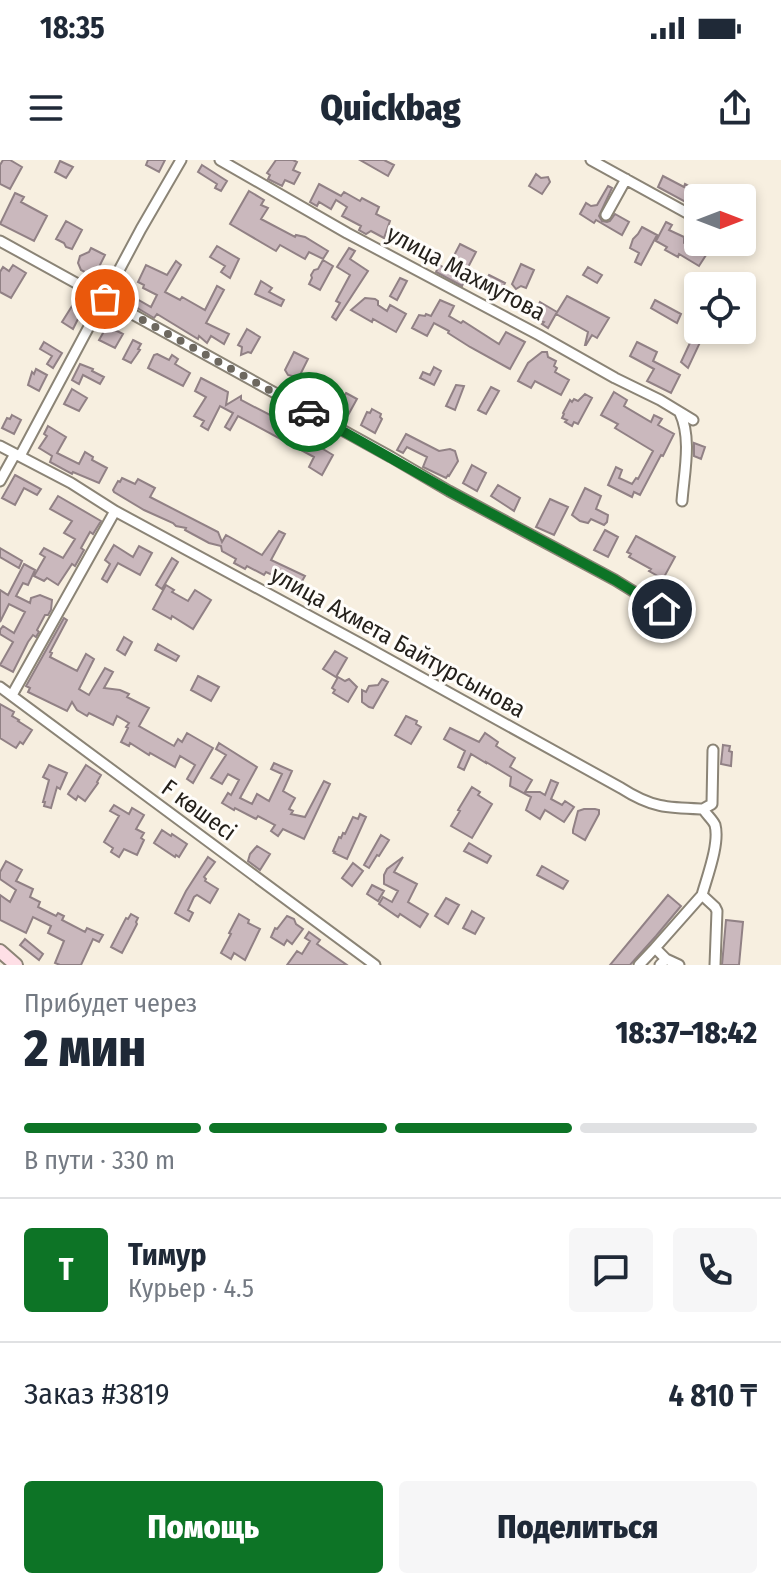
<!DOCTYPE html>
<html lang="ru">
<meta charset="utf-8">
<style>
:root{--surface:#fff;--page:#f6f6f7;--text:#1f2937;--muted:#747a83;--line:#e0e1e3;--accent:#0d7426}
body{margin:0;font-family:"Fira Sans Condensed",sans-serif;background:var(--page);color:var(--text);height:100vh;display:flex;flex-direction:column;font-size:30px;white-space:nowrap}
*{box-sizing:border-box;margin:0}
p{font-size:26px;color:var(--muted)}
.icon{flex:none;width:44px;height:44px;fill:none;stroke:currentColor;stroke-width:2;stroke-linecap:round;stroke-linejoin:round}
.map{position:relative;height:805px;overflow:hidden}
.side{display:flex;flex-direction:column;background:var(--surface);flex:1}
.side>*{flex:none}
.needle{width:52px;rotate:90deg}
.fabs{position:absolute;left:684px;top:24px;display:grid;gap:16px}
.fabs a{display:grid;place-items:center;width:72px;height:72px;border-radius:8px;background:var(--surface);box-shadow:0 4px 12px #0003;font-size:40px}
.pin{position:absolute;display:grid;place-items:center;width:68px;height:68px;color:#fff;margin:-34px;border:4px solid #fff;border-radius:50%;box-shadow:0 2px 8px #0007}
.courier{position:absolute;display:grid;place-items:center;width:80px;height:80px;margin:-40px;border:6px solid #0d7426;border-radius:50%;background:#fff;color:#222;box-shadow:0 2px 10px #0007}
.head em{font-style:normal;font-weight:800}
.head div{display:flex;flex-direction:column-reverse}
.head{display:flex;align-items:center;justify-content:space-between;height:136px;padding:0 24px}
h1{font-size:52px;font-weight:800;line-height:60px}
.bar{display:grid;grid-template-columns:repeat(4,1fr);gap:12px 8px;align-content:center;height:96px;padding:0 24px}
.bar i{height:10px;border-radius:6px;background:var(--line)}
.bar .current{background:var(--accent)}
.bar p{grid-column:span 4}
.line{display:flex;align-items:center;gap:20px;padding:0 24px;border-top:2px solid var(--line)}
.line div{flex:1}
.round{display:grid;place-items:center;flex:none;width:84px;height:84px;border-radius:8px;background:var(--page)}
.action{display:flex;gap:16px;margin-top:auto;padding:16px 24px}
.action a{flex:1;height:92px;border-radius:8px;background:var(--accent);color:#fff;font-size:32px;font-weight:800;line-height:92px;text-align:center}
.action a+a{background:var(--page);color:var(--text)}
.status{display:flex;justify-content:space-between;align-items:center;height:56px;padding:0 40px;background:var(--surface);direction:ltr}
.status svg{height:22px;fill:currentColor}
header{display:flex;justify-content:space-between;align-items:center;height:104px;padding:0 24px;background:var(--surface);font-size:36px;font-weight:800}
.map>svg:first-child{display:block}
</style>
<div class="status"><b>18:35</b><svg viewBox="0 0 49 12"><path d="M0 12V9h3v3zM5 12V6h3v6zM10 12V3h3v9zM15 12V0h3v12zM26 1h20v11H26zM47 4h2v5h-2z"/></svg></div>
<header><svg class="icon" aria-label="menu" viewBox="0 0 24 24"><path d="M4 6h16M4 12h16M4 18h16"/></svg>Quickbag<svg class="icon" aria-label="share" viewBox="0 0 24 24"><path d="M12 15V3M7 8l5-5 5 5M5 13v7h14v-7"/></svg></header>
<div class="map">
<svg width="781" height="805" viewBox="0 0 781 805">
<rect width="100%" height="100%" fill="#f7efe0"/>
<path fill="#cab8bd" stroke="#918185" stroke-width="2" d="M3 0H10L22 7 10 29 0 24V5Z
M148 0H165L159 12 146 5Z
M276 0H293L297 2 293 10 300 13 294 24 285 20 282 26 268 19 270 15 267 13Z
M360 0H384L394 5 388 16Z
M60 1 73 7 66 18 55 12Z
M202 5 227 21 221 31 215 28 217 24 198 12Z
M536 14 541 18 548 17 550 22 542 34 529 26Z
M663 16 684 27 685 24 698 31 691 45 658 27Z
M319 24 341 36 344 32 360 41 362 38 379 47 376 54 390 61 384 78 371 71 366 74 359 70 361 66 342 56 347 47 336 40 331 49 319 42 317 46 310 42Z
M608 26 612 28 599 56 602 61 607 62 610 61 615 54 629 62 622 75 596 60 594 63 580 54 586 43 591 46 597 45Z
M249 31 264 40 261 45 268 48 261 59 295 77 296 75 305 77 328 91 323 99 309 92 305 99 280 85 276 91 230 64Z
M15 33 24 37 21 42 47 56 34 81 0 64Z
M66 61 82 70 72 89 66 87 64 83 56 79Z
M666 62 672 65 669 70 684 77V83L706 95 699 106 679 94 678 97 665 90 667 87 656 81Z
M642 67 657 75 641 105 635 102 639 93 630 88 633 79 638 74Z
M460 84 476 92 465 113H466L464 118 465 119 462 126 436 112 439 105 447 109Z
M217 86 239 99 230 118 221 112 225 106 210 97Z
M91 88 105 95 94 117 81 110 78 103 80 96 89 92Z
M349 88 355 91 350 99 368 111 336 160 332 157 340 143 336 141 350 115 337 107Z
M323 100 333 106 320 130 309 124 312 118 311 115 314 110 318 109Z
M176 101 181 105 165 132 180 140 182 137 205 150 217 126 224 130 206 163 229 174 224 184 211 176 207 183 199 176 198 179 157 154 154 158 119 137 123 131 151 147 157 135 143 128 144 125 138 122 146 105 167 115Z
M521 104 534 110 526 128 521 126 516 129 512 124Z
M13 105 26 113 11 138 0 132V112L3 107 9 111Z
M588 107 602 115 597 123 583 115Z
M489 115 505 123 497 138 492 135 493 132 483 126Z
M400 118 407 121 397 140 390 136Z
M261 121 272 128 269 132 284 140 281 146 255 134Z
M567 136 609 158 597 178 592 175 586 185H585L588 172 556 154Z
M365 138 375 139 378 141V145L387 151 390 145 406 154 396 172 373 159 372 162 351 150Z
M440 140 454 146 449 156 461 163 463 161 499 184 506 172 525 182 510 209 470 187 448 173 449 171 434 163 427 176 412 168 419 155 425 156 426 154 431 156Z
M655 140 681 154 677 163 651 148Z
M540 142 557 152 548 168 542 164 544 162 533 157Z
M72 146 82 151 73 169 62 162Z
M107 166 123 174 115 188 99 180Z
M247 169 260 177 251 193 248 192 241 195 242 187 238 185Z
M696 170H711L706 180 702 178 688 208 681 202Z
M133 180 141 184 138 189 140 190 131 203 123 199Z
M44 182 62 193 53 208 47 204 52 196 40 189Z
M637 182 657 192 653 201 680 215 671 233 647 221 654 209 630 196Z
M294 192 308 199 299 217H297L311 224 313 220 327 228 320 240 298 228 295 233 289 230 296 217 288 215 285 210Z
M542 192H547L548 197 556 201 554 206 557 208 555 212 569 220 561 235 535 221 531 228 518 221 528 203Z
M157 194 169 200 172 195 178 199 175 204 190 213 183 226 148 208 154 195Z
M80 204 93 209 92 211 104 217 100 224 83 215 79 224 72 220Z
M434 207 441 211 434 225 420 218 423 212 430 215Z
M36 209 47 215 39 231 28 225 32 212 34 214Z
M201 218 228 232 226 245 241 236V240L270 255 273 250 284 256 280 262 291 267 290 269 296 272 292 282 308 276V280L333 295 322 315 309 307 314 297 238 256 230 270 225 267 233 253 220 246 208 270 201 266 204 261 194 256 206 237 195 231Z
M456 225 464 226 455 250 446 246Z
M491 227 499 231 486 254 478 250Z
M72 229 87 238 79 251 64 244Z
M614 232 627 240 624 246 651 262 654 255 662 259 658 265 674 274 663 296 661 295 640 335 634 332 632 337 608 325 616 307 622 310 619 318 632 324 636 318 638 319 653 291 615 268 618 264 601 255Z
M346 233 357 239 347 257 336 250Z
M585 234 592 238 578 264 574 262 572 266 565 262 567 260 562 258 564 254 563 253 570 240 572 242 574 239 578 241Z
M372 249 381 254 380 257 382 259 375 273 361 265 367 252 370 253Z
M12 255 21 260 14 274 2 268 7 258 10 259Z
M48 266 66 277 57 293 79 304 85 292 93 297 92 300 107 308 99 323 73 312 72 314 50 302 52 296 39 288 47 276 44 274Z
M406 274 439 291 450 289 455 291 458 301 449 316 448 315 446 318 423 307 427 297 407 287 403 293 397 290Z
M694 283 705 287 701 299 694 296Z
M472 305 486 313 477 331 463 323Z
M15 315 41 329 37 335 24 328 15 345 2 338Z
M122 318 135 324 138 319 155 328 150 337 218 372 222 382 226 375 262 395 279 371 285 374 271 400 305 416 298 428 288 423 291 417 278 419 277 417 266 412 264 415 247 406 245 409 234 403 236 399 222 391 221 386 209 383 185 370 186 368 176 366 173 363 144 350 114 332 113 330 118 321 120 322Z
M498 325 520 338 514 351 491 336Z
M585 328 601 336 596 349 608 355 607 362 604 365 591 359 588 363 580 361 572 355Z
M58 336 101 361 93 374 90 372 81 388 84 390 75 406 72 404 58 425 47 418 44 421 34 416 45 397 40 394 44 388 63 398 75 379 64 373 72 361 50 349Z
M550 339 568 347 554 375 536 367Z
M605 370 618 377 608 397 594 390Z
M636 376 675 397 663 419 649 411 651 409 629 397 631 394 627 392Z
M114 385 133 397 139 386 152 393 140 415 118 403 107 422 102 419 110 404 105 400Z
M0 388 22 401 19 408 0 397Z
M172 398 178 402 162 429 156 425Z
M24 404 35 410 28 425 23 423 16 436 30 443 31 438 40 435 52 440 51 450 48 455H45L37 470 39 472 36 477 33 475 28 482 13 512 0 505 13 482 0 474V470L3 466 14 473 25 452 9 444 0 462V430L8 435Z
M166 425 174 430 172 432 188 441 195 430 211 440 193 469 172 456 171 459 153 449Z
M64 458 67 460 50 492 52 493 50 497 77 511 86 494 94 499 79 529 89 535 105 508 113 512 104 528 120 530 129 534 127 537 149 548 139 566 174 586 178 579 182 582 187 573 213 588 193 623 187 619 195 605 180 596 175 607 150 593 149 595 130 583 129 586 121 582 128 568 126 567 129 563 117 556 113 565 89 553 87 556 77 550 72 542 67 551 28 532 30 528 26 526Z
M124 477 132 482 125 495 117 490Z
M158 484 179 496 176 501 155 490Z
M335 491 347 498 336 517 323 509Z
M198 516 219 527 211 541 191 530Z
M338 517 345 521 349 519 357 527 348 542 333 533 335 530 332 528Z
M382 519 388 522 373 548 369 547 362 542V530L366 532 369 526 378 525Z
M0 544 14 552 12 556 19 560 18 561 32 570 23 584 20 582 16 588 0 578Z
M406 556 417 561 416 564 421 567 411 584 395 575Z
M450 568 479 582 485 573 498 582 496 586 515 598 510 607 532 620 525 632H540L545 635 551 620 558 623 551 639 562 645 565 641 574 647 564 662 545 650 540 659 526 650 531 637 510 626 511 617 486 602V603L471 594 464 610 458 607 465 591 444 579Z
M219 583 257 607 240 638 252 644 257 634 269 641 282 614 271 609 274 603 292 611 283 631 295 638 289 649 293 651 291 654 305 657 324 621 330 624 304 679 283 669 278 676 271 671 275 665 258 656 256 659 235 648 234 650 222 643 228 633 231 635 239 620 228 614 222 624 211 618 226 595 216 589Z
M723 585 730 586 729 591 732 592 731 606 721 604Z
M49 605 67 613 60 629 57 627 51 648 44 646 45 642H43L49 620 43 617Z
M86 605 101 615 97 622 98 623 85 641 78 636 76 640 68 634Z
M472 627 480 632 478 635 492 644 472 678 451 666 460 651 458 650Z
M114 645 129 654 132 648 144 655 136 669 144 673 141 678 144 680 137 695 124 689 119 697 111 692 113 688 104 682 119 656 110 651Z
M584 649H595L599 650V654L585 680 573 673V670L578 651Z
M360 654 366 657 347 699 334 693 335 692 333 691 339 677 341 678 343 673 345 674 353 657 358 659Z
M162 670 171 676 172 674 187 684 179 697 176 695 175 697 154 683Z
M381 675 389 680 379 696 377 695 369 708 364 705Z
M469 683 491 696 487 703 464 691Z
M257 686 270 694 260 710 248 701 250 694Z
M208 697 215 702 204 717 206 719 205 721 218 729 210 743 197 735 194 737 188 750 193 753 189 761 175 753 186 731Z
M403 697 394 712 417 724 408 742 428 754 420 767 400 754 398 757 379 744 383 737 392 742 398 731 384 724V715L387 709Z
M6 701 22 710 16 721 33 729 30 737 40 742 38 747 56 756 58 753 64 756 62 760 85 772 87 768 103 775 99 782 93 779 81 805H60L55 803 64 781 48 773 51 766 33 757 26 773 0 760V735L10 742 16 730 0 719V712Z
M353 703 363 711 352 726 342 718Z
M542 706 568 721 563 729 537 715Z
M372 725 384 731 378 741 367 734Z
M668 735 681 746 656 776 630 805H610Z
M446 738 459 745 448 764 435 756Z
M472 751 484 758 475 774 463 768Z
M131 754 138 758 136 762 137 764 122 793 111 787 126 758 128 759Z
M239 754 249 760 248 763 260 769 245 800 234 793 231 799 221 793 231 774 229 773Z
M287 756 294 759 296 764 303 769 292 784 287 780 284 785 271 777 275 768 277 769Z
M726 760 743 762 739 805H722Z
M309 772 320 780 317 784 347 805H287L297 791 302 794 310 781 305 778Z
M25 779 43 794 39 800 20 785Z"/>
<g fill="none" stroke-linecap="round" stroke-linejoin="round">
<g stroke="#8b8476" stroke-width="13">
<path id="street" d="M220 0 347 73 539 175 615 218 660 240 693 260
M591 0 698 59
M606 55 626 19
M0 81 391 297 449 331 615 420 662 449
M680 253C692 279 684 313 682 341
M0 286 71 323 115 351 359 483 621 628C652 648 668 648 703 649 706 654 713 660 715 665 720 683 707 717 702 735
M20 296 141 69 181 0
M0 321 15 294
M0 527 375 805
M12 535 115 351
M703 649 712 644 713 590
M666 799 655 788 702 735 715 747 717 751 715 805
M639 805 655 788
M660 805 666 799 679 805"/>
</g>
<g stroke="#8b8476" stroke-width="16">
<path id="secondary" d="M0 791 16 805"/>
</g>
<use href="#street" stroke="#fff" stroke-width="9"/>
<use href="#secondary" stroke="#fedfe6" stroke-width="12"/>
</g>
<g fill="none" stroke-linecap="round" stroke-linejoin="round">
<path stroke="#6d685f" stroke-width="8" stroke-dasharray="0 14.4" d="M105 139 309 252"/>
<path stroke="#0d7426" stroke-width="10" d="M309 252 449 331 615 420 662 449"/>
</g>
<g text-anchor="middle" stroke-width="6" stroke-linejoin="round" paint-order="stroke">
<g font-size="24" fill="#231f1a" stroke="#fffdfa">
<text transform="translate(466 113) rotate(28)" y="8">улица Махмутова</text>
<text transform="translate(398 482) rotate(29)" y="8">улица Ахмета Байтурсынова</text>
<text transform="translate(199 650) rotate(36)" y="8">F көшесі</text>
</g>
</g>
</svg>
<div class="fabs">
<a><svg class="needle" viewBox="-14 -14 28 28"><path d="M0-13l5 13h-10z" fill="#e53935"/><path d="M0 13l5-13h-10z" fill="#747a83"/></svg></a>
<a><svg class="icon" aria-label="locate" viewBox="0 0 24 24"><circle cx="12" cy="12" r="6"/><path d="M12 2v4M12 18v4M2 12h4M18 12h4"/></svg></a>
</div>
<div class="pin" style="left:105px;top:139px;background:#ea580c"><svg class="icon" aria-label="bag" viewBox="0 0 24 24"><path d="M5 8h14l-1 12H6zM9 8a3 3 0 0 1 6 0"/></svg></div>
<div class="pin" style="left:662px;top:449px;background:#1f2937"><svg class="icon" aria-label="home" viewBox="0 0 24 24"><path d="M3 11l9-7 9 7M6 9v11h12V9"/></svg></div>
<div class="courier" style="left:309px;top:252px"><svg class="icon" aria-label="car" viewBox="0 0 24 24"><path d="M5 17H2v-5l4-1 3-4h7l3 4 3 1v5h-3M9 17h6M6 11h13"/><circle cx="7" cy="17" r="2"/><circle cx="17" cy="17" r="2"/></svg></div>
</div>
<section class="side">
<div class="head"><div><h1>2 мин</h1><p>Прибудет через</p></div><em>18:37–18:42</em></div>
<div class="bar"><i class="current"></i><i class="current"></i><i class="current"></i><i></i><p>В пути · 330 m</p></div>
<div class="line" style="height:144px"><b class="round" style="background:var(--accent);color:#fff">Т</b><div><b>Тимур</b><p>Курьер · 4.5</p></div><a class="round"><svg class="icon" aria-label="chat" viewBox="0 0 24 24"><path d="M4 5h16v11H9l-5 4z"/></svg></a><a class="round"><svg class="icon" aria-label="phone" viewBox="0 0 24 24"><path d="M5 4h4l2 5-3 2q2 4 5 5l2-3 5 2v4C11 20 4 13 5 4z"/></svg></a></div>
<div class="line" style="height:104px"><div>Заказ #3819</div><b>4 810 ₸</b></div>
<div class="action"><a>Помощь</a><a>Поделиться</a></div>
</section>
